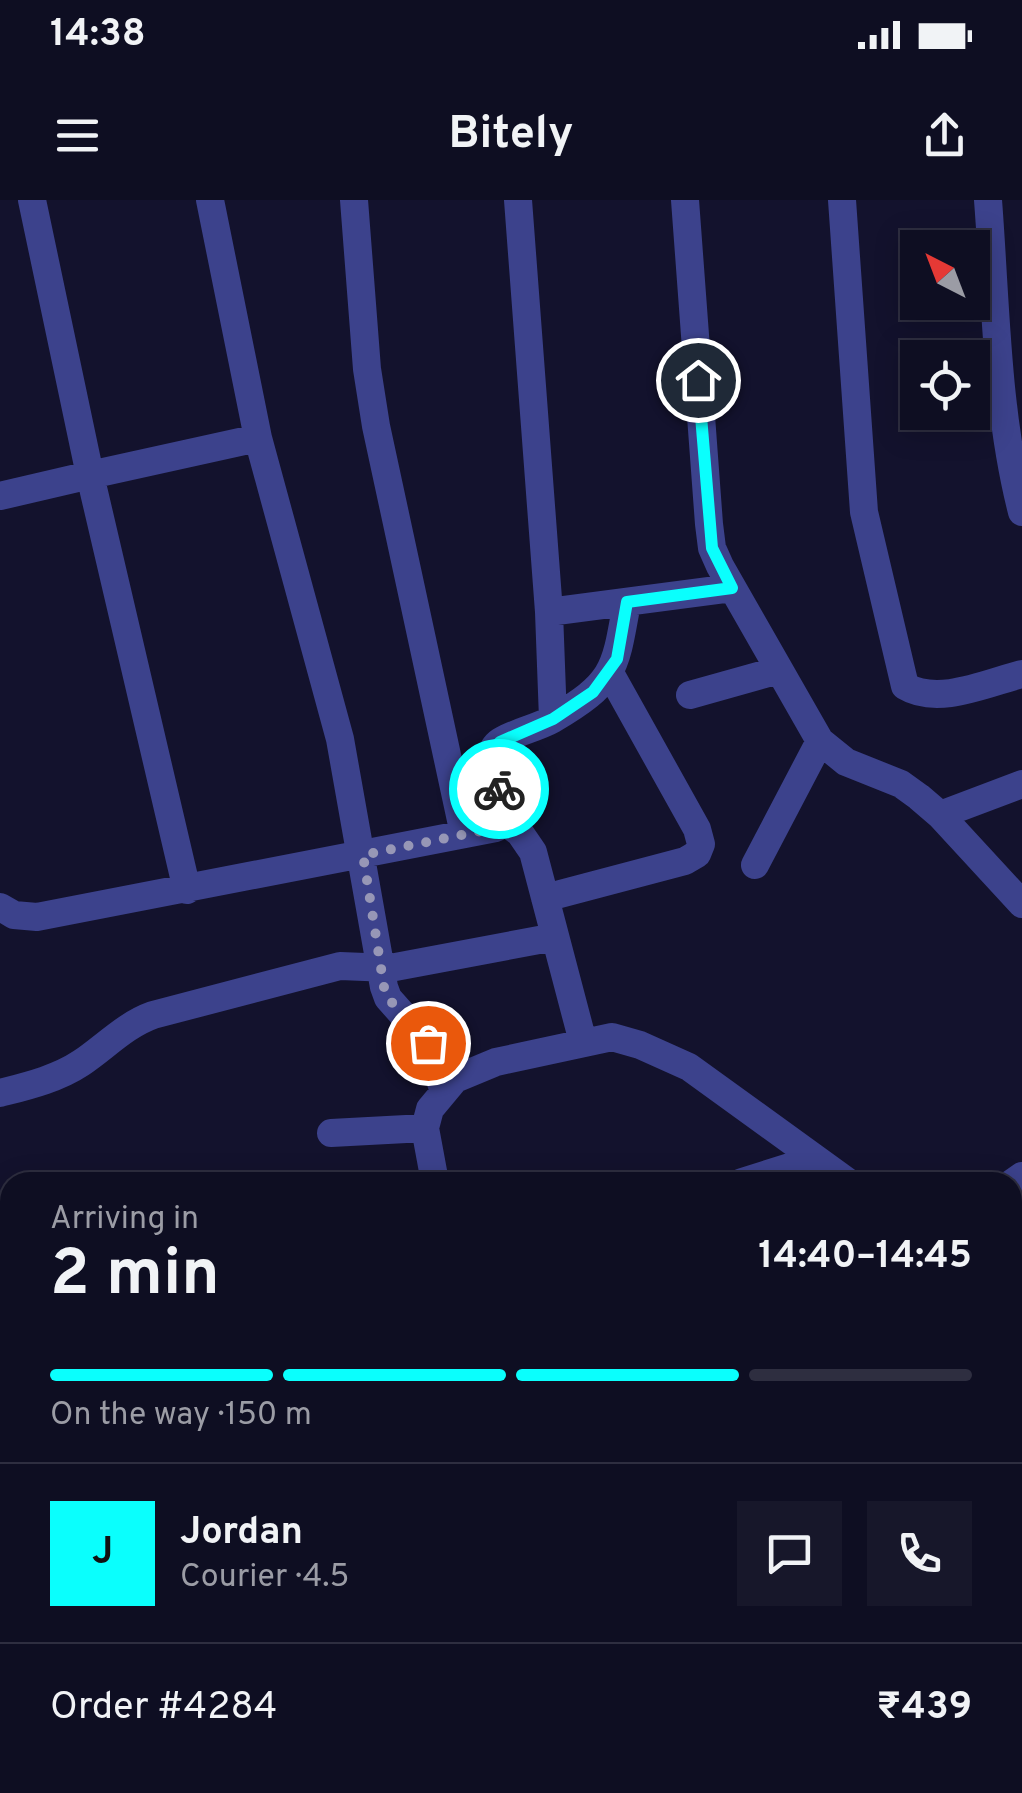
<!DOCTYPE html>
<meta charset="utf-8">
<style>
:root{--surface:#0e0e22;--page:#17172a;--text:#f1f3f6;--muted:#9b9ca5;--line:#2e2e40;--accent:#0afffd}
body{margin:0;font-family:Overpass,sans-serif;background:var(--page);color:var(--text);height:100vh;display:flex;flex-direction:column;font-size:38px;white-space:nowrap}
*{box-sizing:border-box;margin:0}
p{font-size:32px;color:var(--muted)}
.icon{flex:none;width:55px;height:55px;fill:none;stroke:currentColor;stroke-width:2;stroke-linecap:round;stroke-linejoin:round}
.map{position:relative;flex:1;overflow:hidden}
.drawer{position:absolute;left:0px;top:972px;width:1022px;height:622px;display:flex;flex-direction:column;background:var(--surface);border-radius:30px 30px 0 0;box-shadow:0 5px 25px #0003,0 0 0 2px var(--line)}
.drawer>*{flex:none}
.needle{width:65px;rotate:318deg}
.fabs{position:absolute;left:900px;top:30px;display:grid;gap:20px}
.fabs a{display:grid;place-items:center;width:90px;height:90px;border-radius:0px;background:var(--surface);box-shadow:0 5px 25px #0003,0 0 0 2px var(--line);font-size:50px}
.pin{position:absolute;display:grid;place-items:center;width:85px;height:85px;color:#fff;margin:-42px;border:5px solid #fff;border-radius:50%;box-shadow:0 2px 10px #0007}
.courier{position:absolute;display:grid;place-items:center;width:100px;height:100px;margin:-50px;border:8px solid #0afffd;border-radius:50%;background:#fff;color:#222;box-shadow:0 2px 12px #0007}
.overview em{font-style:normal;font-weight:700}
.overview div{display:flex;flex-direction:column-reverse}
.overview{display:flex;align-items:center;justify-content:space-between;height:170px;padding:0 50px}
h1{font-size:65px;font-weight:700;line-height:75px}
.bar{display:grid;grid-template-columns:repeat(4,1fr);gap:15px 10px;align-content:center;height:120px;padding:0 50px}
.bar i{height:12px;border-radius:8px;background:var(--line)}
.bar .current{background:var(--accent)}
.bar p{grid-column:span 4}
.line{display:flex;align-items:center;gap:25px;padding:0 50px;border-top:2px solid var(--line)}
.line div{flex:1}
.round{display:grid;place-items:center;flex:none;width:105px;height:105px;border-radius:0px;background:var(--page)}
.status{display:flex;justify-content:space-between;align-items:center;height:70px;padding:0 50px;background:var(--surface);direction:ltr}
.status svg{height:28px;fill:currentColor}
header{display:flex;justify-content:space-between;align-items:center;height:130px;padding:0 50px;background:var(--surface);font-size:45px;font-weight:700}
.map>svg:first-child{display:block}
</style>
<div class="status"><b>14:38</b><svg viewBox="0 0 49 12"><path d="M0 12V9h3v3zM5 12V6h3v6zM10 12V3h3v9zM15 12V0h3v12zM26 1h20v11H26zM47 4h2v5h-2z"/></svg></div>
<header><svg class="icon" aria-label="menu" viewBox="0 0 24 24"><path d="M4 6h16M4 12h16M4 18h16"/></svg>Bitely<svg class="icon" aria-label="share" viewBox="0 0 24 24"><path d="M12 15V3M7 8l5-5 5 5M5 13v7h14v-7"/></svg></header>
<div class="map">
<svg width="1022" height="1593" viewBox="0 0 1022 1593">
<rect width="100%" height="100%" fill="#13122d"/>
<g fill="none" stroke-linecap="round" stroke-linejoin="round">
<path stroke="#3c428c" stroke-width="28" d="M210 0 258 238 340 539 384 787 388 798 428 843 444 892
M354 0 367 169 376 226 464 634
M685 0 709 324 712 348 720 366 820 541 846 562 901 584 919 597 940 615 1022 704
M842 0 864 312 905 486C938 506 987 483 1022 474
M988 0C996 103 996 211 1022 312
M0 296 90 275 32 0
M549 412 732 388
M690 495 779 470
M553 519C615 482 615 471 627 402
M940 615 1022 584
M504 621 520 633 533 652 583 842
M755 665 820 541
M187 690 90 275 258 238
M545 698 685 661 697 654 701 644 697 629 610 473
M0 707 14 715 37 717 496 628C523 603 471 561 501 541 516 532 537 528 553 519L549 412 518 0
M0 893C27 886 57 879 81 863 105 847 125 825 153 815L340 766 390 768 555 737
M331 933 425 928
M435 982 425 928 430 909 455 879 496 862 612 837 640 845 689 867 848 982
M742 982 815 959
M1012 983 1022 976
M0 1026H10
M1012 1130 1022 1125
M5 1181 10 1239
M1012 1217 1022 1214
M1012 1251 1022 1270
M1012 1410 1022 1409
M640 1585 642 1593
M1003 1585V1593
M814 1593 859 1585"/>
</g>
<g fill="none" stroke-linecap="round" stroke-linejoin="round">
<path stroke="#9797b6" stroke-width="10" stroke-dasharray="0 18" d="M428 843 388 798 384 787 363 655 496 628C510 615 504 605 499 589"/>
<path stroke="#0afffd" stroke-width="12" d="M499 589 492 563V551L500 542 553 519 593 492 617 459 627 402 732 388 712 348 698 180"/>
</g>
</svg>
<div class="fabs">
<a><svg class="needle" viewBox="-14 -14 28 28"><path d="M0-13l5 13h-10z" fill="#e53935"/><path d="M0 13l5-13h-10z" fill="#9b9ca5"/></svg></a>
<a><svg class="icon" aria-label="locate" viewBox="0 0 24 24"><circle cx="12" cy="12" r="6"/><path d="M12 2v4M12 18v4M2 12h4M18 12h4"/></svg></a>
</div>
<div class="pin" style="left:428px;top:843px;background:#ea580c"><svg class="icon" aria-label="bag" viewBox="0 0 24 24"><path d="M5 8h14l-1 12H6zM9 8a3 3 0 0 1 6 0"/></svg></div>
<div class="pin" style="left:698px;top:180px;background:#1f2937"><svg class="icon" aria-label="home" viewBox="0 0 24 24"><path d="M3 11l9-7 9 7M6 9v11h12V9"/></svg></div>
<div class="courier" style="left:499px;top:589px"><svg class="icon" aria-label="bike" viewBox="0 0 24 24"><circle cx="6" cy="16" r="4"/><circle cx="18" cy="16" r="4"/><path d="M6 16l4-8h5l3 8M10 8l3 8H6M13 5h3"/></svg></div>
<section class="drawer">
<div class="overview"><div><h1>2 min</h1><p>Arriving in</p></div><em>14:40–14:45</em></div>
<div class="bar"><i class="current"></i><i class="current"></i><i class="current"></i><i></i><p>On the way · 150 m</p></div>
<div class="line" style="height:180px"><b class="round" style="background:var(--accent);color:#111">J</b><div><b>Jordan</b><p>Courier · 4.5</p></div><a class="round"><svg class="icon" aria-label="chat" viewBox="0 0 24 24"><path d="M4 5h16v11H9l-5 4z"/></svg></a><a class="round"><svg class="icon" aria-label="phone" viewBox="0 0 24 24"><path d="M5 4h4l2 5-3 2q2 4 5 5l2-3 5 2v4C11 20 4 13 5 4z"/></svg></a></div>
<div class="line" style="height:130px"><div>Order #4284</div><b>₹439</b></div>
</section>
</div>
